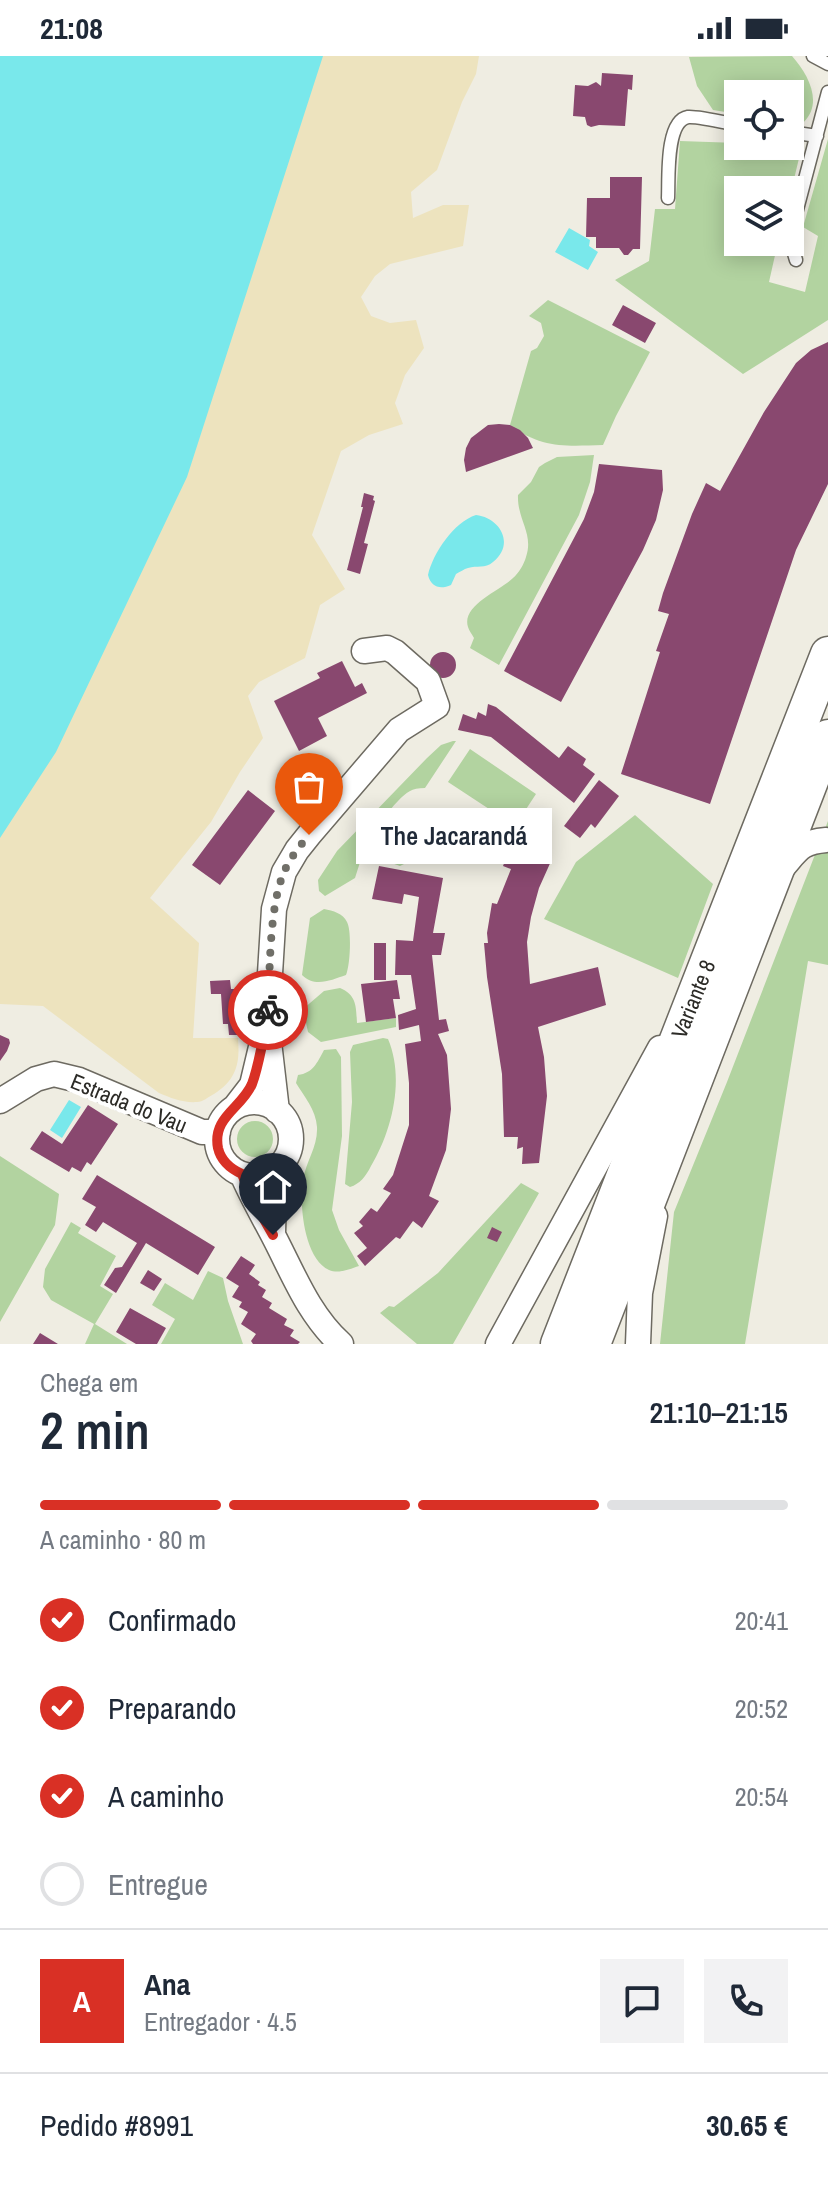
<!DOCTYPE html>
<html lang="pt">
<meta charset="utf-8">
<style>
:root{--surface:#fff;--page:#f2f2f3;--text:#1f2937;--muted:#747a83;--line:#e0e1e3;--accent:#d93025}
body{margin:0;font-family:"Archivo Narrow",sans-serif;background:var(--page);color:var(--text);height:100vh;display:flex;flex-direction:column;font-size:30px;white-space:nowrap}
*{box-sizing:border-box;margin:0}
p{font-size:26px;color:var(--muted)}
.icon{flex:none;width:44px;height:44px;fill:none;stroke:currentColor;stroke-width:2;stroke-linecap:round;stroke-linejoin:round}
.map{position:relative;height:1288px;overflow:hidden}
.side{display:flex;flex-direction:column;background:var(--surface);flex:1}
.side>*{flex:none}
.controls{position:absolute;left:724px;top:24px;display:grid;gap:16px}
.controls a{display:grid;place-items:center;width:80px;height:80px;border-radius:0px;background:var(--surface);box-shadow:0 4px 20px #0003;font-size:40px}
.pin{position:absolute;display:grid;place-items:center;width:68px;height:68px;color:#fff;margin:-82px -34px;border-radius:50% 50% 50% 0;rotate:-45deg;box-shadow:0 0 8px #0007}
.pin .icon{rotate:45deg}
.courier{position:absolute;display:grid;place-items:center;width:80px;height:80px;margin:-40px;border:6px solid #d93025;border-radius:50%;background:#fff;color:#222;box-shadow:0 2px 10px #0007}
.bubble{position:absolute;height:56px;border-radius:0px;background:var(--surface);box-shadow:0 4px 20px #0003;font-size:26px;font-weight:600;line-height:56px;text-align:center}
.headline em{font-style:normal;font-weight:600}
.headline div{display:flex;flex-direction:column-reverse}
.headline{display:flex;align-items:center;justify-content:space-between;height:136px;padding:0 40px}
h1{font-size:52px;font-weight:600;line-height:60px}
.bar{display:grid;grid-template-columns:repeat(4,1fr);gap:12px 8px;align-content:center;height:96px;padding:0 40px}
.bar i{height:10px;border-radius:6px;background:var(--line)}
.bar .active{background:var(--accent)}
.bar p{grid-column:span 4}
.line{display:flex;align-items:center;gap:20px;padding:0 40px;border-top:2px solid var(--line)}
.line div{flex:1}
.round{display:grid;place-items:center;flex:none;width:84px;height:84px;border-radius:0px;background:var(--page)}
ol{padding:0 40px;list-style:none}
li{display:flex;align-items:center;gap:24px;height:88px}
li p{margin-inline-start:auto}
li .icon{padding:8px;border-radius:50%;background:var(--accent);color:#fff;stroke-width:4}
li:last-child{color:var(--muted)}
li i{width:44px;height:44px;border:4px solid var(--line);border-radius:50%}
.status{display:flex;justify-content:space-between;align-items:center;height:56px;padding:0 40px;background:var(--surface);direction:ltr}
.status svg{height:22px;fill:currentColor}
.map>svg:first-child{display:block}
</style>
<div class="status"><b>21:08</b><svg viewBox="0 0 49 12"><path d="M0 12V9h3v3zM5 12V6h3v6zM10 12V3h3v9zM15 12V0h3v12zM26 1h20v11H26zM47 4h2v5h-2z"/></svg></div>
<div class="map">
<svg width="828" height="1288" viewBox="0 0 828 1288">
<rect width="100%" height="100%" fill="#efede2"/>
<path fill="#b2d3a0" d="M792 0C808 18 824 47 803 67L790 66V38H738V58L713 54 697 30 689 1Z
M828 83V264L743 318 615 224 649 205 655 153H675L680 85 738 87V90H790V86L799 89 800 98 790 140V134H738V186H778L769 226 805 236 818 180 803 171Z
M548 244 650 296 616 360 603 389C566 390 542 393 510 369L531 295 537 292 544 280 541 267 529 260Z
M594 399 590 426 579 459 499 609 470 592 474 582C472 578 469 575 468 571 461 549 501 534 513 522 519 517 524 508 526 501 534 477 517 464 518 439L531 426 539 411 545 407 557 401Z
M453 685H456L425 732C411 732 407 736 398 745 373 771 376 786 404 808L400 810 380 803H361L355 822 325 840 319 835 318 824 337 795 427 702 441 689Z
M470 693 536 738 515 770 448 726Z
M635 759 713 828 678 922 544 863 576 806Z
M828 765V909L808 905 745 1288H660L674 1156 727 1026Z
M324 853C333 855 343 857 347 866 352 875 350 910 346 919 331 924 315 932 302 919L310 862Z
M340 932C357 939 356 951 357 967L396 962V971L321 986 308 976 303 953 324 935Z
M383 982 388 983C405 1023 392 1075 371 1110 366 1120 360 1128 350 1131L345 1128 352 1046 350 996 353 989Z
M336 993 341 1001 342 1080 332 1154 339 1174 359 1210C350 1213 339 1218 329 1214 304 1203 299 1148 303 1124 306 1105 318 1091 317 1071 316 1054 304 1040 296 1027L298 1019C313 1017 317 1007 324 994Z
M237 1083a18 18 0 1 1 36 0a18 18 0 1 1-36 0Z
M0 1100 59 1138 55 1169 0 1266Z
M521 1127 539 1137 453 1288H417L380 1257 389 1250 394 1251 438 1217Z
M71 1166 81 1172 78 1177 116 1200 100 1230 113 1238 95 1268 127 1288H85L94 1268 51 1244 43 1231 45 1213Z
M208 1215 223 1222 228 1245 243 1288H161L175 1263 152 1249 165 1227 193 1244Z"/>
<path fill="#ede3be" d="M251 0H479L476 18 462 46 437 114 411 136 413 162 443 149H469L463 190 390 208 375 220 361 241 371 260 390 267 416 264 424 292 405 319 395 347 403 368 369 379 341 395 312 479 345 533 320 549 305 602 259 626 248 640 263 682 240 716 211 766 150 842 199 887 193 982H238C240 1007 237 1023 214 1038 208 1041 203 1046 197 1046 183 1047 171 1042 159 1037L43 950 0 948V603Z"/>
<path fill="#79e8eb" d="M0 0H323L187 421 56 696 0 782Z
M569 172 590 184 589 190 598 196 588 214 555 196Z
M476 459C501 462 515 489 493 506 485 513 477 509 468 512 464 513 460 516 456 518L451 529C440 534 431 531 428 519 433 497 454 466 476 459Z
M422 759 431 761 433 775 440 780 448 777 457 785 459 794 453 802C439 804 420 801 408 794 405 783 409 769 415 760Z
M69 1044 81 1051 62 1082 50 1074Z"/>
<path fill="#89486f" d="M602 17 633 19 632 34 628 33 625 70 599 69 591 71 587 69 585 61 573 60 575 29 588 30 596 26 601 30Z
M610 121H642L640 193H633L628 199H624L619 192H596V181H586L587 142H610Z
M623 249 656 267 645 287 612 269Z
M828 286V428L796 494 710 748 621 718 660 596 656 595 669 558 658 555 663 537 692 458 706 427 720 435 764 356 796 307 811 294Z
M499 368 510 369 520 374 528 382 533 392 466 416 464 404 466 392 471 382 488 369Z
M599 408 662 414 663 434 656 464 643 494 561 646 504 615 584 463 594 436Z
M364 437 374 440 373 444 375 445 364 487 368 488 360 518 347 514 363 451H361Z
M430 609a13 13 0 1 1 26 0a13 13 0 1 1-26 0Z
M342 605 355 631 362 627 367 637 318 662 327 680 299 695 274 645 320 622 317 617Z
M488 648 496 651 559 702 568 690 586 703 583 709 595 718 574 747 491 681 458 674 463 658 476 663 478 656 486 660Z
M599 724 619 740 595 772 591 768 580 782 564 770Z
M248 734 275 755 220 829 192 809Z
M510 792 532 802 536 794 552 803 539 832 531 861 527 886 530 928 598 911 606 949 538 971 544 1001 547 1040 539 1107 522 1108 523 1091 517 1093 518 1081H504L502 1018 487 921 484 887H488L487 877 492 847 497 848 511 813 503 810Z
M379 810 443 822 433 877H445L441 899H432L439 964 446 963 449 975 438 978 447 999 451 1053 446 1094 429 1140 439 1145 422 1172 413 1165 400 1183 396 1181 365 1210 357 1200 367 1192 354 1177 363 1170 359 1166 371 1152 377 1156 391 1137 383 1133 393 1119 409 1069V1027L405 988 421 985 419 969 399 974 398 959 416 953 411 919H395L396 884 413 885 419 841 404 838 402 848 372 843Z
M374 887H386V924H374Z
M230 924 231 933H234L238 979H229L228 968H223L221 938H211L210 925Z
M397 924 400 943H393L396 962 366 966 361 928Z
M0 979 9 983 10 987 7 995 0 1005Z
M88 1049 118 1068 91 1109 87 1106 81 1116 72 1111 69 1116 30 1093 42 1075 62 1088Z
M97 1119 215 1191 198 1219 146 1187 116 1237 104 1229 115 1212 122 1211 137 1187 103 1166 96 1176 85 1169 96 1151 82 1143Z
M492 1171 502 1176 497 1186 487 1182Z
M241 1200 255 1209 249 1218 260 1226 258 1229 266 1234 262 1241 272 1247 269 1252 287 1263 284 1269 294 1274 290 1280 300 1286 298 1288H253L251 1285 256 1278 241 1268 248 1256 239 1251 242 1246 232 1241 239 1230 226 1222Z
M148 1214 162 1223 154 1235 140 1227Z
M130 1252 166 1272 157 1288H136L116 1276Z
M40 1277 58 1288H33Z"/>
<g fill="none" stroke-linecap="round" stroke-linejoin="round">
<g stroke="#6d6a61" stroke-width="15">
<path id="lane" d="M813 0 828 8
M790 76 817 80
M668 142C669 124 665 65 688 61 698 60 727 67 738 69
M790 180 828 36
M790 184 796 204"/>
</g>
<g stroke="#6d6a61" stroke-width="27">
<path id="street" d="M783 811C798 794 801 786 826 784
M269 986 277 1055
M0 1045 36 1023 54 1018 79 1024 202 1076H218
M217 1083a37 37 0 1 1 74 0a37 37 0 1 1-74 0Z
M235 1051 252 1029 267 966 274 853 284 816 297 794 309 779 399 674 437 650 428 625 395 596 387 592 364 595
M242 1118C251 1139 262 1158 273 1179 293 1217 308 1258 341 1288
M273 1177 274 1136 285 1103
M498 1288 660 992
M638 1288 640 1237 655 1160"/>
</g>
<g stroke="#6d6a61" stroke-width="37">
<path id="secondary" d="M558 1288 828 598
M593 1288 828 681"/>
</g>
<use href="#lane" stroke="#fff" stroke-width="12"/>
<use href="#street" stroke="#fff" stroke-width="24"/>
<use href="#secondary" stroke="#fff" stroke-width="34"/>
</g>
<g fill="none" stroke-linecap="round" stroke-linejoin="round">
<path stroke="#706f68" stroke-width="8" stroke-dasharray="0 14.4" d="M268 954C270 915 269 851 284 816 290 802 300 790 309 779"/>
<path stroke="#d93025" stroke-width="10" d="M268 954C266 971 258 1012 252 1028 242 1052 212 1061 218 1092 221 1105 231 1113 242 1118L252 1142 273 1179"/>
</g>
<g text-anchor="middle" stroke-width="8" stroke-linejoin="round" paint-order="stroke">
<g font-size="22" fill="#2c2b27" stroke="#fff">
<text transform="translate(693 943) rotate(-68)" y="8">Variante 8</text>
<text transform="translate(129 1047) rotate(22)" y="8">Estrada do Vau</text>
</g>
</g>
</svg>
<div class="controls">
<a><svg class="icon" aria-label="locate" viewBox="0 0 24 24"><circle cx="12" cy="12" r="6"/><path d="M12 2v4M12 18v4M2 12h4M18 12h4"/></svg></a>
<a><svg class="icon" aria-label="layers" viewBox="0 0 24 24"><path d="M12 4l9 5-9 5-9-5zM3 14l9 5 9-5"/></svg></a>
</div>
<div class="pin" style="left:309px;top:779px;background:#ea580c"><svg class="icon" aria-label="bag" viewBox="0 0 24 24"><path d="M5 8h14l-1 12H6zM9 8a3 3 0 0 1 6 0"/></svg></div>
<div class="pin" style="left:273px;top:1179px;background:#1f2937"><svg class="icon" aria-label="home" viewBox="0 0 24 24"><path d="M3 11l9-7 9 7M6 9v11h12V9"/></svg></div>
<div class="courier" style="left:268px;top:954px"><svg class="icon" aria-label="bike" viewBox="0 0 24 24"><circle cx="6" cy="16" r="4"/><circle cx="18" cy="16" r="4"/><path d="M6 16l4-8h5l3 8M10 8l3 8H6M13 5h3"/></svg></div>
<div class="bubble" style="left:356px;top:752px;width:196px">The Jacarandá</div>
</div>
<section class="side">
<div class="headline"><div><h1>2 min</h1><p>Chega em</p></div><em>21:10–21:15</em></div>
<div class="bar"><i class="active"></i><i class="active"></i><i class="active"></i><i></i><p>A caminho · 80 m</p></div>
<ol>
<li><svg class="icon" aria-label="check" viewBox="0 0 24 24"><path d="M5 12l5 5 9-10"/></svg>Confirmado<p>20:41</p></li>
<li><svg class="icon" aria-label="check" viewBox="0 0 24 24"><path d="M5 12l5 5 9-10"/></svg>Preparando<p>20:52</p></li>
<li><svg class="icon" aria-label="check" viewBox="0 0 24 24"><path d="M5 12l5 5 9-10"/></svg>A caminho<p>20:54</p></li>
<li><i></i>Entregue</li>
</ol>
<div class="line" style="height:144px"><b class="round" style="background:var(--accent);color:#fff">A</b><div><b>Ana</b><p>Entregador · 4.5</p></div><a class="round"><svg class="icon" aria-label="chat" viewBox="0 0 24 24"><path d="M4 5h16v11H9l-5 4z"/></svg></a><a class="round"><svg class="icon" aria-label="phone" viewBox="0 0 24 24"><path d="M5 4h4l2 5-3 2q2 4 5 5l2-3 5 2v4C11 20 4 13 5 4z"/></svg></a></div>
<div class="line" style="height:104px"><div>Pedido #8991</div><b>30.65 €</b></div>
</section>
